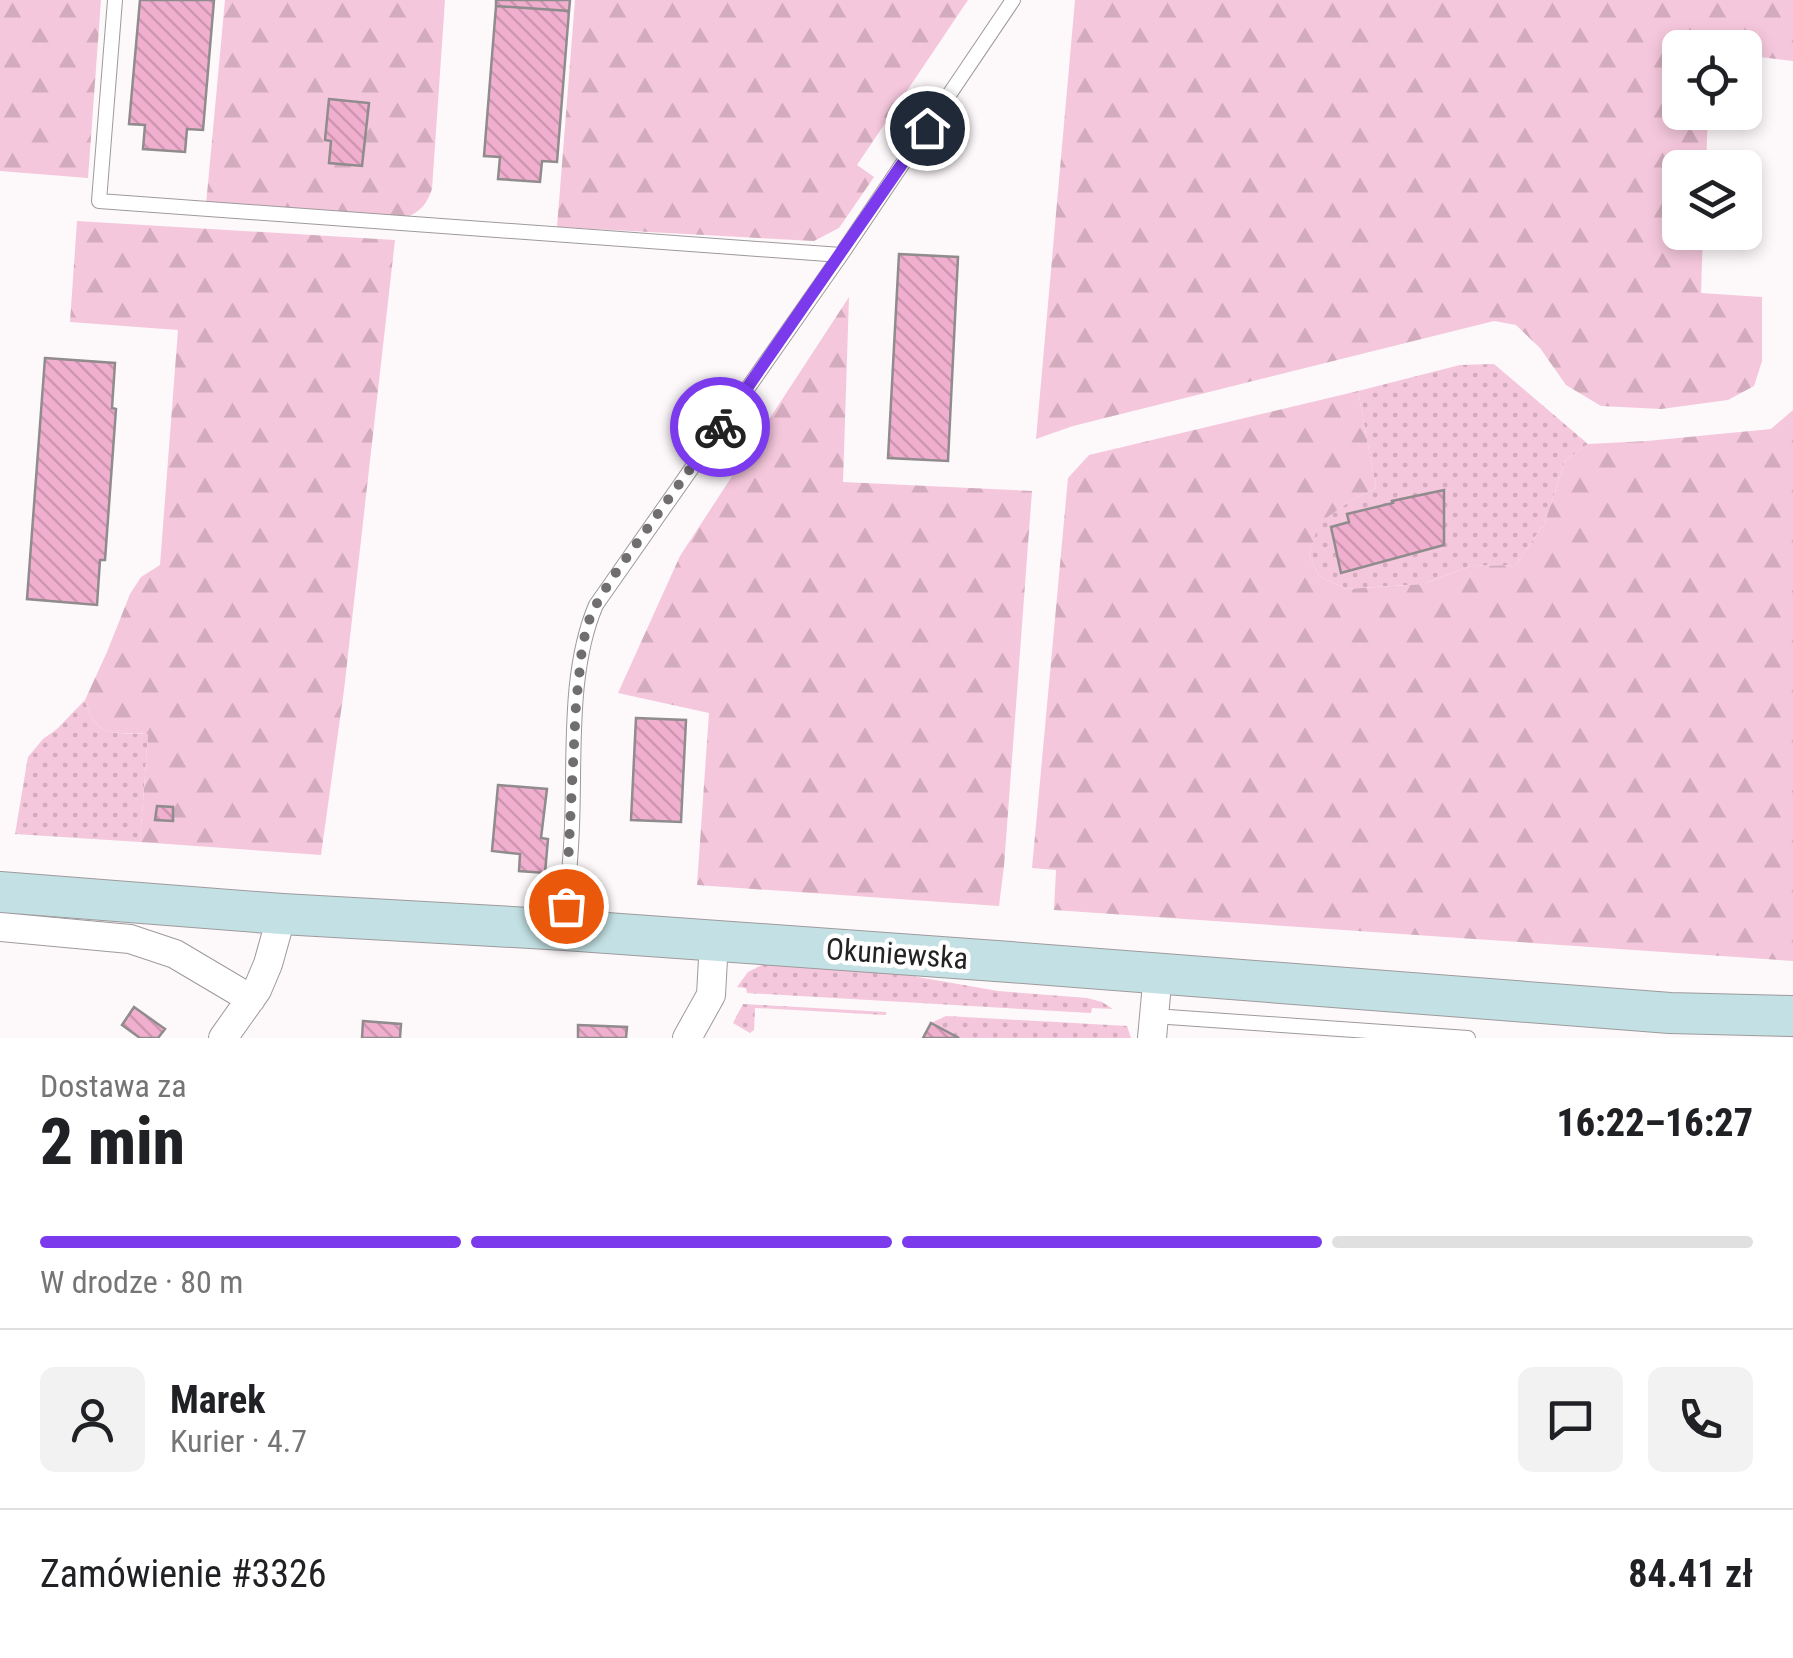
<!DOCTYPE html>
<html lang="pl">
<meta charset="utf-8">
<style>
:root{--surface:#fff;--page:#f2f2f2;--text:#202124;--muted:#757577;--line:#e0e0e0;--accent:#7c3aed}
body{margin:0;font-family:"Roboto Condensed",sans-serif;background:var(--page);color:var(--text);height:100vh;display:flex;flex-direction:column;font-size:38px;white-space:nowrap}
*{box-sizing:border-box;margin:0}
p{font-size:32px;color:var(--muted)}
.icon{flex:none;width:55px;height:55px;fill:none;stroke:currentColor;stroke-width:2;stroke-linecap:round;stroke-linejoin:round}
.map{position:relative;height:1038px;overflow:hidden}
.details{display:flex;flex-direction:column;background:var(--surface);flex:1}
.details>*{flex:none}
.buttons{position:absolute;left:1662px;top:30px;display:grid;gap:20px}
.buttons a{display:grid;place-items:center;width:100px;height:100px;border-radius:15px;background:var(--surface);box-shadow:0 5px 15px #0003;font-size:50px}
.pin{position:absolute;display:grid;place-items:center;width:85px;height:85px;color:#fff;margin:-42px;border:5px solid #fff;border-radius:50%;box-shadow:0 2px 10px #0007}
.courier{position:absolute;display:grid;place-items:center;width:100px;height:100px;margin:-50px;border:8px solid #7c3aed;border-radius:50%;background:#fff;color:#222;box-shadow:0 2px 12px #0007}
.summary em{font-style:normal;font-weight:800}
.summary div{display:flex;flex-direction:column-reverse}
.summary{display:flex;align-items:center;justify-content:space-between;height:170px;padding:0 40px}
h1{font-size:65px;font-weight:800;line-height:75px}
.bar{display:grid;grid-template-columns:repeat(4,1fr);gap:15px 10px;align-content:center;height:120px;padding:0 40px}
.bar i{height:12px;border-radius:8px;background:var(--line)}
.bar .on{background:var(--accent)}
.bar p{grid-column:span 4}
.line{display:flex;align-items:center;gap:25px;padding:0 40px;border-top:2px solid var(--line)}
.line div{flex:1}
.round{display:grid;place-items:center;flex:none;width:105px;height:105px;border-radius:15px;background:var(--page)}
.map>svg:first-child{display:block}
</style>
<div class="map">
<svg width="1793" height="1038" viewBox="0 0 1793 1038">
<defs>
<pattern id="grass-dots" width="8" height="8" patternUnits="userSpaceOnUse" patternTransform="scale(2.5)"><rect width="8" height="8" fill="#f5c7dc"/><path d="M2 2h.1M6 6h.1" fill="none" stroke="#d2abbc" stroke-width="1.8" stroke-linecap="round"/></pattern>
<pattern id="forest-firs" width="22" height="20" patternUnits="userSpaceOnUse" patternTransform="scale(2.5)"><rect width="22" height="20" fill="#f5c7dc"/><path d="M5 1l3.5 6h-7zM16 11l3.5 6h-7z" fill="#d2abbc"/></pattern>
<pattern id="building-back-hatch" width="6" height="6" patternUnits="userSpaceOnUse" patternTransform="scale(2.5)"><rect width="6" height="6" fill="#f1afcf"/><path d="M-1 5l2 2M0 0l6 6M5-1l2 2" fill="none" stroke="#ce96b1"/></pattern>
</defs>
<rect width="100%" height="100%" fill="#fdf8fa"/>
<path fill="url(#grass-dots)" d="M1494 364 1588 444 1565 461 1545 522 1516 565 1471 566 1423 584 1346 589 1319 576 1309 555 1318 523 1352 500 1376 488 1358 391 1460 365Z
M85 700C96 739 113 732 148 734L140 842 15 834 28 757 43 739 57 729Z
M766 963 889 972 998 991 1087 998 1102 1002 1113 1009 1092 1008 1091 1013 747 993 746 988 737 987 748 972Z
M743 1004 886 1012V1015L755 1008 754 1030 750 1033 733 1023Z
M946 1016 1127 1026 1131 1038H959L931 1023Z"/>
<path fill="url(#forest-firs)" d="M0 0H101L88 178 0 171Z
M225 0H445L432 189C427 204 421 211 407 217L206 205Z
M575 0H968L857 165 874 177 839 228 814 241 557 227Z
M1075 0H1793V61L1745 55V48H1680V112L1708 113 1706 167 1680 168V232L1703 233 1701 293 1762 297V361L1754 386 1728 400 1661 409 1601 406 1566 385 1540 348 1516 325 1494 321 1073 426 1036 439Z
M77 221 395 240 344 690 321 855 140 842 148 734C113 732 96 739 85 700L107 652 130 594 141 577 160 565 178 330 70 322Z
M849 297 843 482 1032 491 1004 866 999 906 697 885 709 713 618 693 680 556Z
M1358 391 1376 488 1352 500 1319 523 1309 555 1319 576 1346 589 1423 584 1471 566 1516 565 1545 522 1565 461 1588 444 1647 441 1771 429 1793 410V961L1054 910 1056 870 1032 868 1068 478 1089 455Z"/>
<path fill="url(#building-back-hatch)" stroke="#908b8d" stroke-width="2.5" d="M140 0H214L203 130 187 129 185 152 143 149 145 125 129 124Z
M496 0H570L569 11 496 6Z
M496 6 569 11 557 162 542 161 540 182 498 179 500 157 484 156Z
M329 99 369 103 362 166 329 163 331 141 325 140Z
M899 254 958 257 948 461 888 458Z
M45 358 115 363 112 408 116 409 105 560H100L97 605 27 599Z
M1444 490V545L1341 573 1331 527 1349 522 1347 514 1393 503 1392 501Z
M636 718 686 720 681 822 631 820Z
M498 785 547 789 541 838 548 839 545 873 519 871 520 854 492 851Z
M157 806 173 807V821L155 820Z
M134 1007 165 1029 158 1038H140L122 1025Z
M363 1021 401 1024 400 1038H362Z
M931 1023 959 1038H923Z
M578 1025 627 1027 626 1038H578Z"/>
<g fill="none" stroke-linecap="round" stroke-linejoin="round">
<g stroke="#9e9a9c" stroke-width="16">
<path id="service" d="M115 0 99 201 841 255
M565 926C567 893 571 859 572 826 575 756 568 670 596 605L841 255 1013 0
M1154 1016 1468 1038"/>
</g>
<g stroke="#9e9a9c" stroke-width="30">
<path id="minor" d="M0 927 130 939 175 954 251 999
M223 1038 257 990 268 964 282 914
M687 1038 711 995 714 941
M1152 1038 1158 973"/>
</g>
<g stroke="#9e9a9c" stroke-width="42">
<path id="secondary" d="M0 892 282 914 565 930 1010 962 1670 1013 1793 1016"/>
</g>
<use href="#service" stroke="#fff" stroke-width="14"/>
<use href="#minor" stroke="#fff" stroke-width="28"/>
<use href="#secondary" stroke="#c3e1e4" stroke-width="40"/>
</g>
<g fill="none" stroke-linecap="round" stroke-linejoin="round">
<path stroke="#706e6e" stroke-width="10" stroke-dasharray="0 18" d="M566 906 576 704 582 649 587 625 596 605 612 578 720 427"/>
<path stroke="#7c3aed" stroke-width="12" d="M720 427 927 128"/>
</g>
<g text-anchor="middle" stroke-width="9" stroke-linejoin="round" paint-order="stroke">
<g font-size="30" fill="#242323" stroke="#fff">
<text transform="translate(897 954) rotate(4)" y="10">Okuniewska</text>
</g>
</g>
</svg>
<div class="buttons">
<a><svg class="icon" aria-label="locate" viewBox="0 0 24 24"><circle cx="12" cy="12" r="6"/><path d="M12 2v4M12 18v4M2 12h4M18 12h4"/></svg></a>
<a><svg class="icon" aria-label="layers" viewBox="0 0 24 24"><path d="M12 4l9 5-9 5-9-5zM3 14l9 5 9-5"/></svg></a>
</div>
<div class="pin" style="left:566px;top:906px;background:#ea580c"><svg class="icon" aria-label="bag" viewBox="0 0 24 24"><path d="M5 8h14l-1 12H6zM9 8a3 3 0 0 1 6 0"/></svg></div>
<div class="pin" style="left:927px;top:128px;background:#1f2937"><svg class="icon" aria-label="home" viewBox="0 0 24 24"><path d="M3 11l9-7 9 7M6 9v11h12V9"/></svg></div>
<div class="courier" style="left:720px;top:427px"><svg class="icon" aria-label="bike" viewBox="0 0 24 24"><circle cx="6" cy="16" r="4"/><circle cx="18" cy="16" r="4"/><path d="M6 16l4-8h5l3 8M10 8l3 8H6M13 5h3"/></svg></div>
</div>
<section class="details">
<div class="summary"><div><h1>2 min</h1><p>Dostawa za</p></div><em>16:22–16:27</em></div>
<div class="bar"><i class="on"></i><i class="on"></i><i class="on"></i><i></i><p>W drodze · 80 m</p></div>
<div class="line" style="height:180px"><a class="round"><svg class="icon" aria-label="person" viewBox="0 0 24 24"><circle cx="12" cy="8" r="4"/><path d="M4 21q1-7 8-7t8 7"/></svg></a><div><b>Marek</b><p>Kurier · 4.7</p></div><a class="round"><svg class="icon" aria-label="chat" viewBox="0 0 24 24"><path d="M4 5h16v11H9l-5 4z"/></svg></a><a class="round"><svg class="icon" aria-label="phone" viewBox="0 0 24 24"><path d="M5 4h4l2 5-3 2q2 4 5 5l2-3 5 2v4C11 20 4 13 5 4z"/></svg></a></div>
<div class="line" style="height:130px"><div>Zamówienie #3326</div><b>84.41 zł</b></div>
</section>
